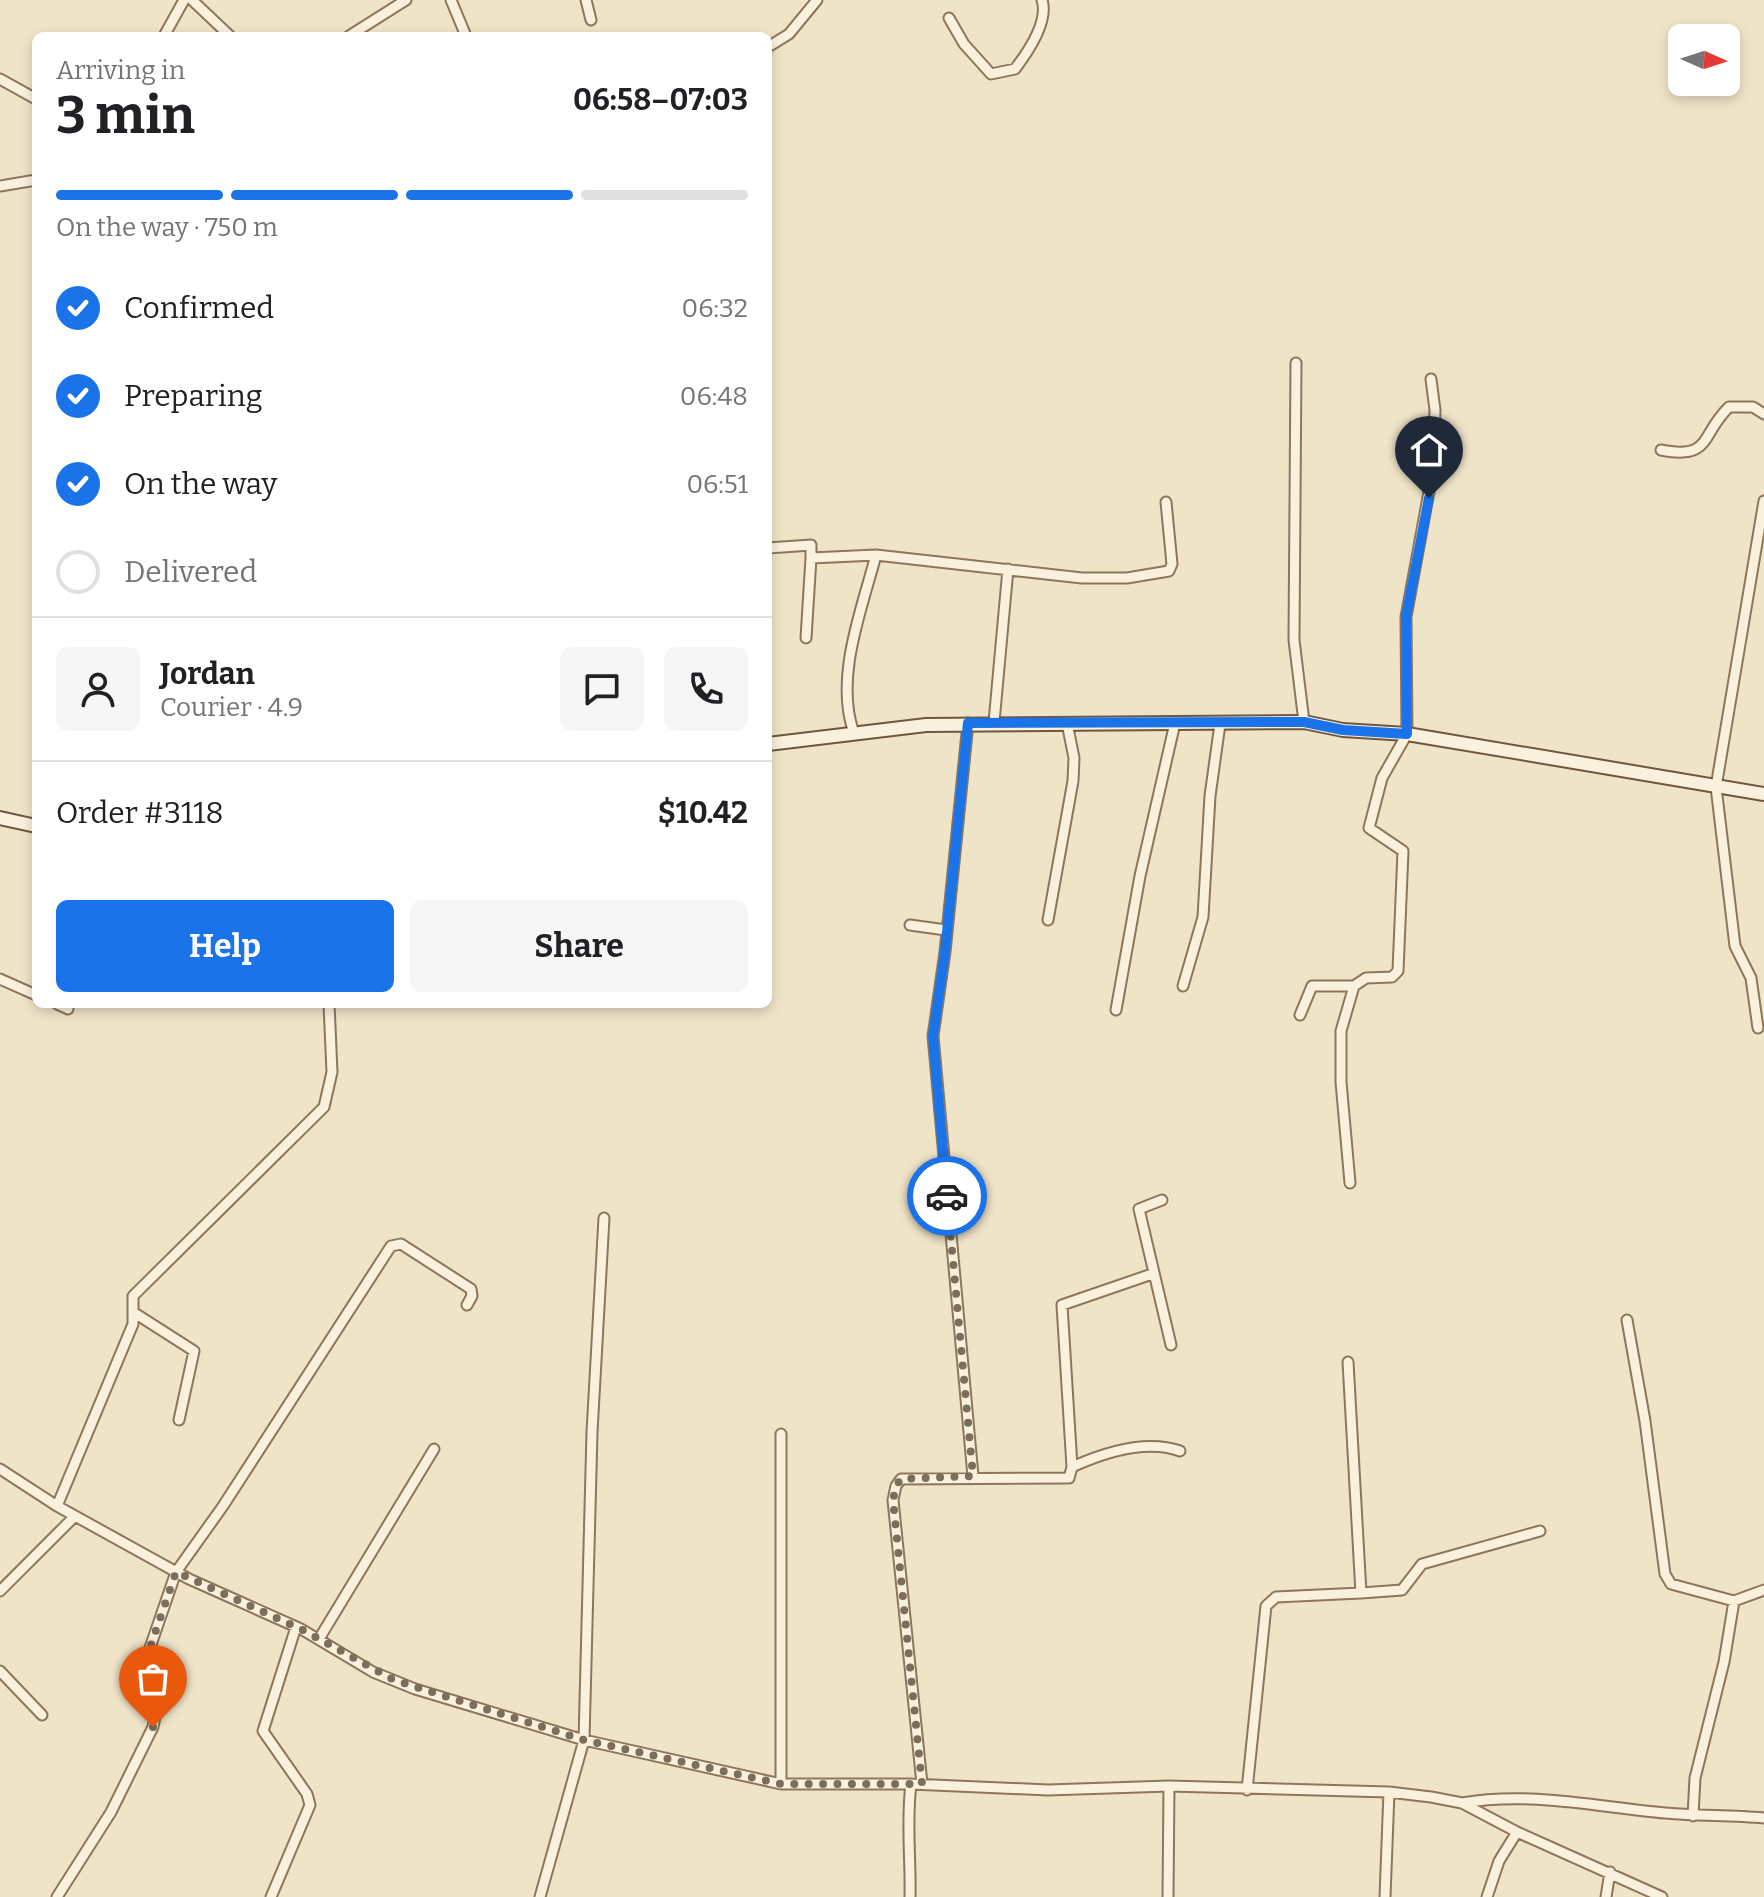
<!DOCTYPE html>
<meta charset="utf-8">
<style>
:root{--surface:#fff;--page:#f6f6f6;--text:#202124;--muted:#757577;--line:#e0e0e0;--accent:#1a73e8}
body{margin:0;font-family:Bitter,serif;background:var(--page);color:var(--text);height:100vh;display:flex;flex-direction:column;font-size:30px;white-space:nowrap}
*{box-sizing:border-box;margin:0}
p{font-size:26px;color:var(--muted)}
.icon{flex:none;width:44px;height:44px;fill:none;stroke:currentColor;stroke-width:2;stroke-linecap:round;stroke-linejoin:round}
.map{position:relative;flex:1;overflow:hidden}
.panel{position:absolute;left:32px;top:32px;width:740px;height:976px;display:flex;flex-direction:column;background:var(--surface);border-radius:12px;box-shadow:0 4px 12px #0003}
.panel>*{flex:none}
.needle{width:52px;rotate:93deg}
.fabs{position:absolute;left:1668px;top:24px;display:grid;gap:16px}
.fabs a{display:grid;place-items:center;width:72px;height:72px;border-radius:12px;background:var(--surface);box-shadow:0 4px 12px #0003;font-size:40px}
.pin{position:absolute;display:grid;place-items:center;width:68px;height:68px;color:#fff;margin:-82px -34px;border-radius:50% 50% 50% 0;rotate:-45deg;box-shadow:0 0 8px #0007}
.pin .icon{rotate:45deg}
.courier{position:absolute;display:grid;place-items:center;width:80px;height:80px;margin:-40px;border:6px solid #1a73e8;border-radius:50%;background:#fff;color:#222;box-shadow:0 2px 10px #0007}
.summary em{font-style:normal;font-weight:700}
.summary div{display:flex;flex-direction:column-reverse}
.summary{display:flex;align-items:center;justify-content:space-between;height:136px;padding:0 24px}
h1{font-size:52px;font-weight:700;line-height:60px}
.bar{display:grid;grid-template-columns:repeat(4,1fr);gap:12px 8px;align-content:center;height:96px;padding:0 24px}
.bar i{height:10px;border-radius:6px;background:var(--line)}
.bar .current{background:var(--accent)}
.bar p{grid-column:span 4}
.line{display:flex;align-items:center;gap:20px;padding:0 24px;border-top:2px solid var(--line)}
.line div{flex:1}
.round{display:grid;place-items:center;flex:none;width:84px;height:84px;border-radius:12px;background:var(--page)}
ol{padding:0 24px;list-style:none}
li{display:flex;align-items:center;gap:24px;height:88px}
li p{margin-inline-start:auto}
li .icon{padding:8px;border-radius:50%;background:var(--accent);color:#fff;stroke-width:4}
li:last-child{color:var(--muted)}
li i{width:44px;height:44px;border:4px solid var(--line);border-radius:50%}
.primary-button{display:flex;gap:16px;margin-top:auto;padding:16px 24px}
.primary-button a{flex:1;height:92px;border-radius:12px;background:var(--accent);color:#fff;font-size:32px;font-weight:700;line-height:92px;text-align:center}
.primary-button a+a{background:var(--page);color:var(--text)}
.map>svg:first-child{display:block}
</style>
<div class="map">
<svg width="1764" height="1897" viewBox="0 0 1764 1897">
<rect width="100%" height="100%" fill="#f0e4c8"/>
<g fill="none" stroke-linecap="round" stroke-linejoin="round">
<g stroke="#8d765c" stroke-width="13">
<path id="street" d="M192 0 230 36
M451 0 466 36
M586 0 591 20
M949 18 964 44 991 74 1015 69C1028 52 1049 22 1042 0
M164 36 184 0
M349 36 406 0
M768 47 789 34 817 0
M0 79 36 99
M0 186 36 180
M1296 363 1294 640 1304 722
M1661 450C1712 460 1700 435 1729 407H1753L1764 414
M768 548 811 545V558
M806 638 811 558 876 555
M994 722 1008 569
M968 723 945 952 933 1036 973 1476
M854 733C834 678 862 609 876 555L1082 578H1127L1169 571 1172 564 1166 502
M1048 920 1073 781 1074 758 1067 723
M910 925 946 930
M0 979 36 995
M1183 986 1203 917 1210 796 1220 724
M57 1004 68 1009
M1116 1010 1140 876 1175 723
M1300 1015 1312 986H1354
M1758 1028 1751 978 1735 946 1716 787 1764 501
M1350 1183 1341 1082V1031L1354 986 1366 978 1392 977 1398 971 1403 851 1369 828 1382 778 1407 734 1406 617 1433 470 1435 410 1431 379
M1162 1200 1139 1209 1171 1345
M133 1312 194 1351 179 1420
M1627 1320 1645 1421 1665 1574 1671 1584 1734 1601
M1072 1467C1103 1453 1146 1439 1180 1451
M0 1469 57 1506 189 1579 301 1629 373 1672 415 1689 584 1740 781 1784H911L1048 1790 1169 1786 1389 1792 1431 1797 1462 1803 1517 1832 1662 1897
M57 1506 133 1324V1296L324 1107 332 1072 329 1004
M0 1591 75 1516
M1361 1593 1402 1590 1422 1564 1540 1531
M319 1639 434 1449
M0 1671 42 1715
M781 1784V1434
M922 1784 893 1500 896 1486 901 1479 1069 1478 1072 1467 1062 1305 1152 1274
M1247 1790 1266 1606 1276 1597 1361 1593 1348 1362
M1462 1803C1529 1791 1598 1807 1665 1813 1698 1816 1731 1815 1764 1818
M1693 1816 1695 1778 1724 1662 1734 1601 1764 1590
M57 1897 111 1812 153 1727 155 1717 143 1686V1668L176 1572 223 1506 391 1246 401 1244 471 1289 472 1296 467 1305
M271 1897 310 1805 307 1794 263 1731 296 1627
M540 1897 584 1740 592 1432 604 1218
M910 1897C911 1859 906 1822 911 1784
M1168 1897 1169 1786
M1385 1897 1389 1792
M1487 1897 1499 1861 1517 1832
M1606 1897 1610 1872"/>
</g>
<g stroke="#6f573f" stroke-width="16">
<path id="secondary" d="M768 744 926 725 1304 722 1343 730 1407 734 1764 794
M0 818 36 826"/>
</g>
<use href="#street" stroke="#faf1dc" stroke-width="9"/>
<use href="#secondary" stroke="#faf1dc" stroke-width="12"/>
</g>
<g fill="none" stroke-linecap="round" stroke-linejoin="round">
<path stroke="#7c6e5b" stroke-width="8" stroke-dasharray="0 14.4" d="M153 1727 155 1717 143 1686V1668L176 1572 301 1629 394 1680 584 1740 781 1784H922L893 1500 896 1486 901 1479 973 1476 947 1196"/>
<path stroke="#1a73e8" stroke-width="10" d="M947 1196 933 1036 945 952 968 723 1304 722 1343 730 1407 734 1406 617 1429 498"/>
</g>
</svg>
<div class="fabs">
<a><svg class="needle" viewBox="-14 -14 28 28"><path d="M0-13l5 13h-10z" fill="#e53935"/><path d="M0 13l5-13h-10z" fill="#757577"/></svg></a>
</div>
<div class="pin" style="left:153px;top:1727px;background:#ea580c"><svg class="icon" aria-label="bag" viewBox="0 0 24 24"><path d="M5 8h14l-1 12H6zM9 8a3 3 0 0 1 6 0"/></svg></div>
<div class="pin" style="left:1429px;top:498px;background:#1f2937"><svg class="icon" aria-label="home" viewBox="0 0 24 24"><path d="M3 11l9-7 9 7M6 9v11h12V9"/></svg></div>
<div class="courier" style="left:947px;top:1196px"><svg class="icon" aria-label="car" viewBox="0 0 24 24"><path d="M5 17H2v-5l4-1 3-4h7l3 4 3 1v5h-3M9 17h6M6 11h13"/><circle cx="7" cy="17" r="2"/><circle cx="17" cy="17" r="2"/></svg></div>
<section class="panel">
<div class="summary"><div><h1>3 min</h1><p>Arriving in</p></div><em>06:58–07:03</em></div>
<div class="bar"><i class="current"></i><i class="current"></i><i class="current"></i><i></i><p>On the way · 750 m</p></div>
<ol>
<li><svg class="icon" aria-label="check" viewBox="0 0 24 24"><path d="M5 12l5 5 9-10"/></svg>Confirmed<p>06:32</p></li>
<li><svg class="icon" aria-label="check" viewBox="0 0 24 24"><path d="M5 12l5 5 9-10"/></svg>Preparing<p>06:48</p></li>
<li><svg class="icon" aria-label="check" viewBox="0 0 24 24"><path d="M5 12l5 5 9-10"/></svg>On the way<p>06:51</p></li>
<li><i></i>Delivered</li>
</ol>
<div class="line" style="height:144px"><a class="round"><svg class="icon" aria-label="person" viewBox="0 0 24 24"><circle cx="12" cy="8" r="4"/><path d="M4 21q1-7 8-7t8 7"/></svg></a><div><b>Jordan</b><p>Courier · 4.9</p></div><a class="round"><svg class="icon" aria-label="chat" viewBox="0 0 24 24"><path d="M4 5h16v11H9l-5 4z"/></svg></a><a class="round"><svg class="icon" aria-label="phone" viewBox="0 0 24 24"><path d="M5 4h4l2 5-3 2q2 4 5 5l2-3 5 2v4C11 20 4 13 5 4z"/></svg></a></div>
<div class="line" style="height:104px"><div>Order #3118</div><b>$10.42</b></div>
<div class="primary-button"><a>Help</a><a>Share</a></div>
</section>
</div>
